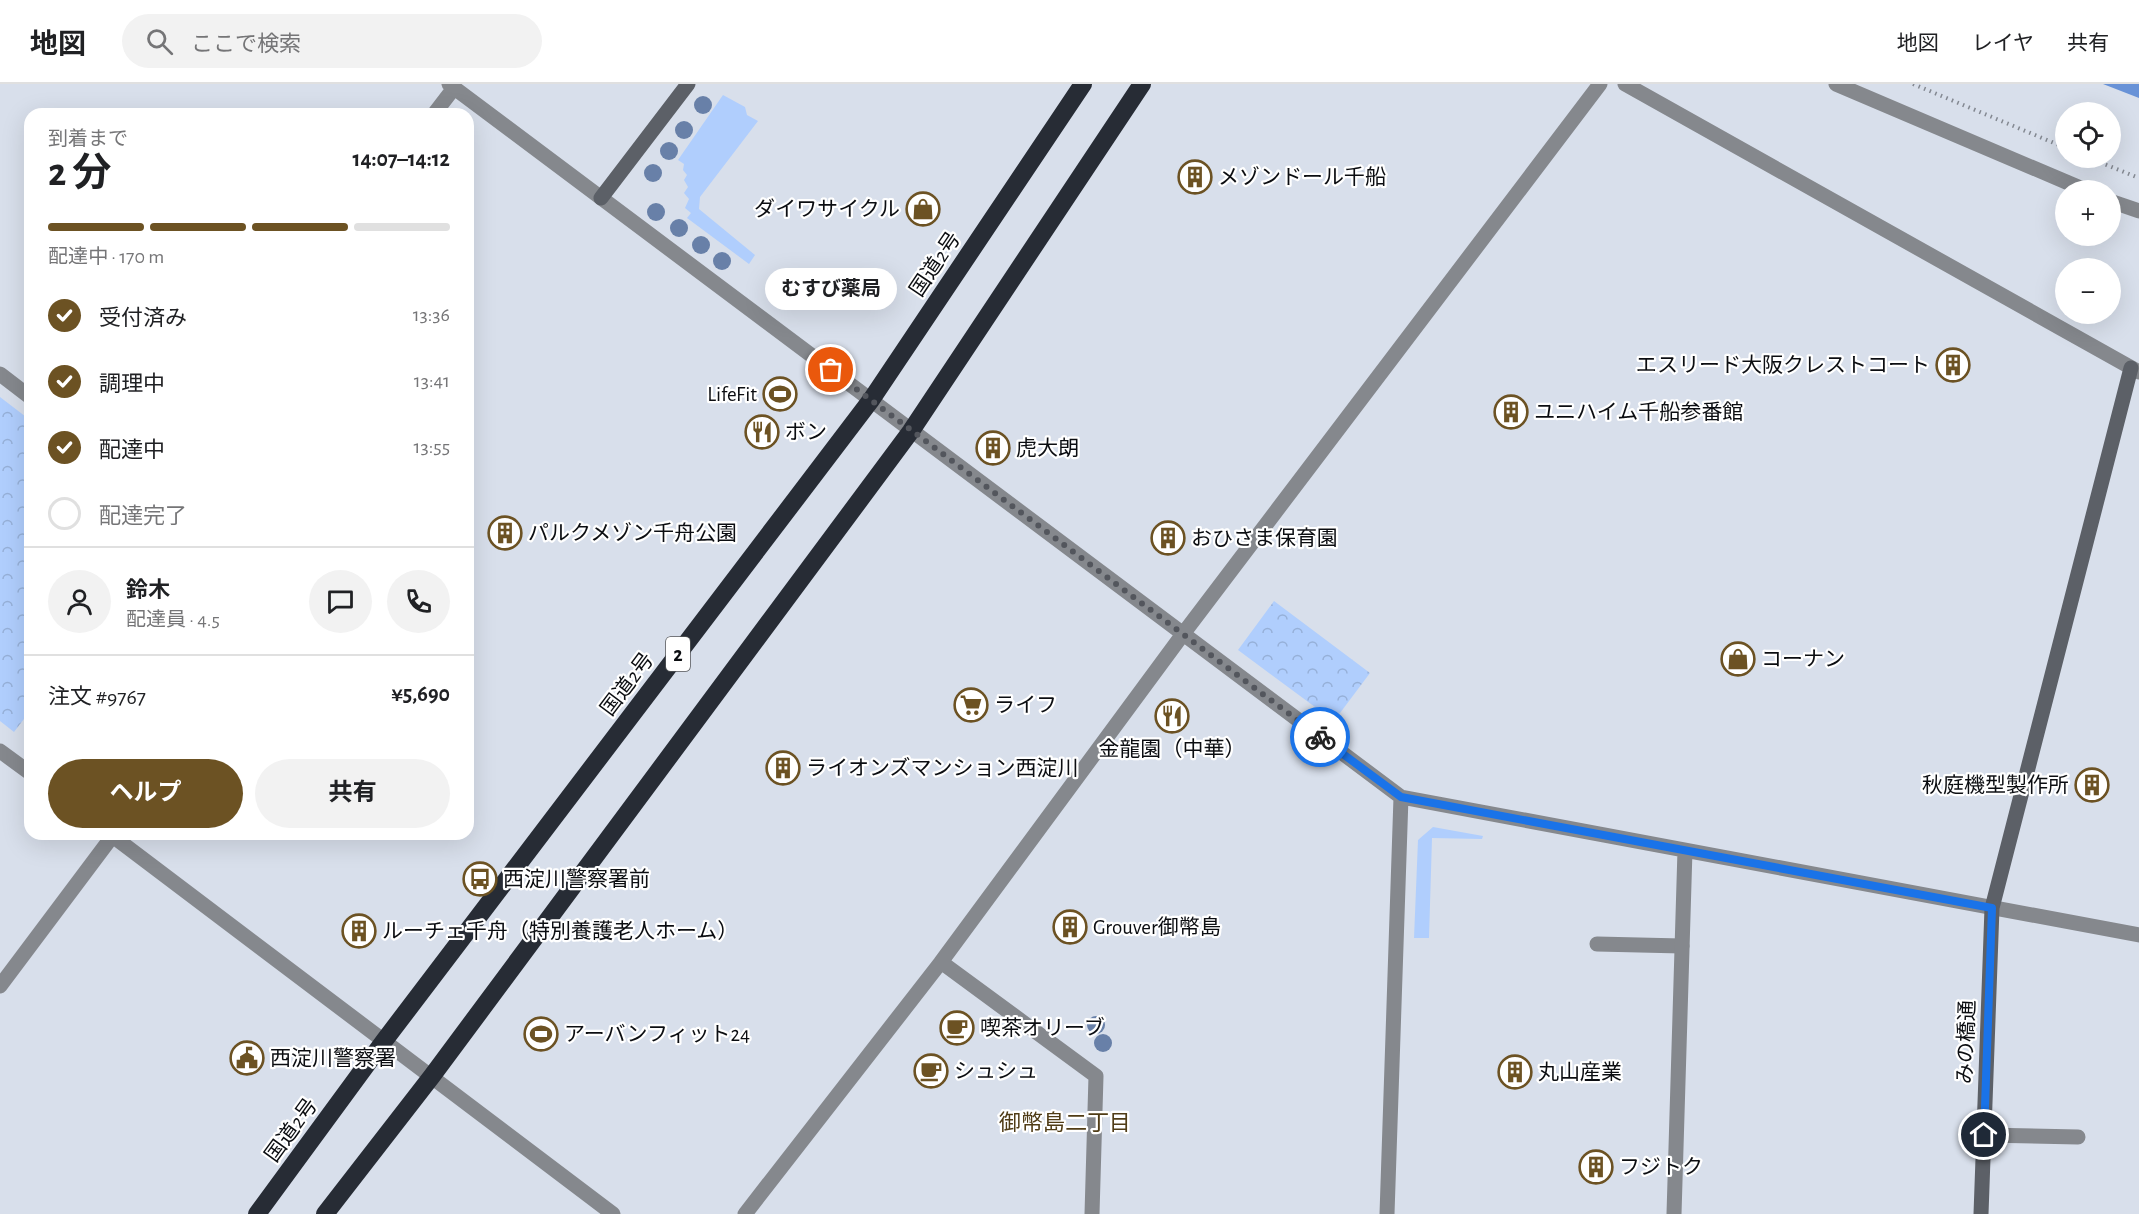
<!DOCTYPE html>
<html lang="ja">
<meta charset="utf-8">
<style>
:root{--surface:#fff;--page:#f2f2f2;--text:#202124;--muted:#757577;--line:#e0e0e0;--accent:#6c5223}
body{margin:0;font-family:"Alegreya Sans","Noto Sans JP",sans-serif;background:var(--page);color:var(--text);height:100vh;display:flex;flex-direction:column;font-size:22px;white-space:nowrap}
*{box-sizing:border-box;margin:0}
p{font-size:20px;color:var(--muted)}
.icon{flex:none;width:33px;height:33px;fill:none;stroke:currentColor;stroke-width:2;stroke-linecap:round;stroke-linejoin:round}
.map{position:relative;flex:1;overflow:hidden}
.sheet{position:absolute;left:24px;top:24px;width:450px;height:732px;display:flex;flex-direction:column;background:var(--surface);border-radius:18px;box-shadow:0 6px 24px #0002}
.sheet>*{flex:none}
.controls{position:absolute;left:2055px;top:18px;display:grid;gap:12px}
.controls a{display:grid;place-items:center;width:66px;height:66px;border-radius:50%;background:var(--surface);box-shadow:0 6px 24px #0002;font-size:30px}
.pin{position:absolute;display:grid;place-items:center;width:51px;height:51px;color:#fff;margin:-26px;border:3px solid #fff;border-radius:50%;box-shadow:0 2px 6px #0007}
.courier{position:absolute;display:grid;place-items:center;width:60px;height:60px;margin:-30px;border:4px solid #1a73e8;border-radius:50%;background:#fff;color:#222;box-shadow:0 2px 8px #0007}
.bubble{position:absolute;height:42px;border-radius:21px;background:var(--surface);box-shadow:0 6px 24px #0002;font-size:20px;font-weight:700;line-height:42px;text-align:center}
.head em{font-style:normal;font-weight:700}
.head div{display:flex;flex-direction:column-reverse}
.head{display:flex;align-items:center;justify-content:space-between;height:102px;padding:0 24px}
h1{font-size:39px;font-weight:700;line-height:45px}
.bar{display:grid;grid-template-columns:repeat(4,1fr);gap:9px 6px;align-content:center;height:72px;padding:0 24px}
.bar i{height:8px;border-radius:4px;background:var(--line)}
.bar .on{background:var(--accent)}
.bar p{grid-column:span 4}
.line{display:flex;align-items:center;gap:15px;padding:0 24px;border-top:2px solid var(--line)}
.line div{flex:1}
.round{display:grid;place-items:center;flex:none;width:63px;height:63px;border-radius:32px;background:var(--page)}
ol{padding:0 24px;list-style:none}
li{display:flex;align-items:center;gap:18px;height:66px}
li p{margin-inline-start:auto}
li .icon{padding:6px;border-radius:50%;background:var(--accent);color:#fff;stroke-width:4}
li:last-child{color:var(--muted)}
li i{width:33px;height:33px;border:3px solid var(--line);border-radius:50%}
.cta{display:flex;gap:12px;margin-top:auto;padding:12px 24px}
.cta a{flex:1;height:69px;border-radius:36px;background:var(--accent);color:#fff;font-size:24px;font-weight:700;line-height:69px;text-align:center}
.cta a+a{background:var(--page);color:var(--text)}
header{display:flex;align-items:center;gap:36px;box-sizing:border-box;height:84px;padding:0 30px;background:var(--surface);border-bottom:2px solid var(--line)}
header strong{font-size:28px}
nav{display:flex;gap:33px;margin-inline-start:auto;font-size:21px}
.search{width:420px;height:54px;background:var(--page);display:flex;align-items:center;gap:15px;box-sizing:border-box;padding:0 21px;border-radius:33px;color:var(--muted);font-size:22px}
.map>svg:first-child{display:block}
</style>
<header>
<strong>地図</strong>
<div class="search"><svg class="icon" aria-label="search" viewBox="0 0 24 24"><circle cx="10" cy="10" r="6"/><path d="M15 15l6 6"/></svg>ここで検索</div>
<nav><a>地図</a><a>レイヤ</a><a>共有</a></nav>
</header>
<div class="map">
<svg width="2139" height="1130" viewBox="0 0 2139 1130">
<defs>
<pattern id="park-crowns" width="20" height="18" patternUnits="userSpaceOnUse" patternTransform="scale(1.5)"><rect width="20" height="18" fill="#b0cefd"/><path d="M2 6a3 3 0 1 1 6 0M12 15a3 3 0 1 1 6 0" fill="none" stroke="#96b0d8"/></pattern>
</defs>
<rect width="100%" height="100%" fill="#d8dfeb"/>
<path fill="url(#park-crowns)" d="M0 313 30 336V627L14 648 0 637Z
M1274 517 1370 589 1334 637 1238 566Z"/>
<path fill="#b0cefd" d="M723 11 745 23 747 31 758 37 700 113 699 125 755 171 749 180 687 134 691 129 685 124 689 115 684 109 688 103 684 96 687 91 683 86 684 80 678 76Z
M1433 743 1483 752 1482 755 1432 754 1429 854H1414L1418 756Z"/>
<path fill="#6892d7" d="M2103 0H2139V14Z"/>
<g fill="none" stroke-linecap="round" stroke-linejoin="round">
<path stroke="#838891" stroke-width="4" stroke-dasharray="1.5 4.5" stroke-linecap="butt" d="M1913 0 2066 64
M2089 74 2139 94"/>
<path stroke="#85888d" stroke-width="15" d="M1597 860 1682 862
M1984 1051 2078 1053"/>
<path stroke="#85888d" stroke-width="15" d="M449 0 1401 713 2139 851
M1625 0 2139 288
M1836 0 2085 106
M434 30 454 4
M2110 117 2139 127
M0 290 30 313
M0 667 30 689
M110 750 613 1130
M941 878 1096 992 1092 1130
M0 902 114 750
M745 1130 941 878 1183 550 1600 0
M1387 1130 1401 713
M1674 1130 1685 766"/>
<path stroke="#5c6067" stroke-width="15" d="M601 114 688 0
M1981 1130 1992 824 2131 284"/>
<path stroke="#272c35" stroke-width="18" d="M257 1130 384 957 871 316 1083 0
M325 1130 432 992 911 347 1142 0"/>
</g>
<g fill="#6880a8">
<circle cx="703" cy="21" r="9"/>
<circle cx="684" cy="46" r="9"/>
<circle cx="669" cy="67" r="9"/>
<circle cx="653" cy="89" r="9"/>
<circle cx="656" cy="128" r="9"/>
<circle cx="679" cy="144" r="9"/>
<circle cx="701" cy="161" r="9"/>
<circle cx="722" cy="177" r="9"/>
<circle cx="1096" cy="941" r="9"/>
<circle cx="1103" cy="959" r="9"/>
</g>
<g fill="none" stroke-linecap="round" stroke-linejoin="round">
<path stroke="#53565d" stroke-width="6" stroke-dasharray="0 10.8" d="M831 286 1320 653"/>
<path stroke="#1a73e8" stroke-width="8" d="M1320 653 1401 713 1992 824 1984 1051"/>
</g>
<defs>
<g id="building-ring" transform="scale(1.725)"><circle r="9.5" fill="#fff" stroke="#6c5223" stroke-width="1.5"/><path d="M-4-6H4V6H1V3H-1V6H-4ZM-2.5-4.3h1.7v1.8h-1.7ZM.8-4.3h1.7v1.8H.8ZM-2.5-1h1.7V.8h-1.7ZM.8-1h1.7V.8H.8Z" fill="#6c5223"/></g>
<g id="shop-ring" transform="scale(1.725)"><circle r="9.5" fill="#fff" stroke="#6c5223" stroke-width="1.5"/><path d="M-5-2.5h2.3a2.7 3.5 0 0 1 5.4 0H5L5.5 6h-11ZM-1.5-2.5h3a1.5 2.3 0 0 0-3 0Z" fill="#6c5223"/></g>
<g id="stadium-ring" transform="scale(1.725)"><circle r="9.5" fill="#fff" stroke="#6c5223" stroke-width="1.5"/><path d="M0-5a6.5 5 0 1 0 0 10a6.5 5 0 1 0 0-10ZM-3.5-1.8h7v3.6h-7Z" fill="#6c5223"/></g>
<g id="restaurant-ring" transform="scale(1.725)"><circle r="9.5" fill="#fff" stroke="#6c5223" stroke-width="1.5"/><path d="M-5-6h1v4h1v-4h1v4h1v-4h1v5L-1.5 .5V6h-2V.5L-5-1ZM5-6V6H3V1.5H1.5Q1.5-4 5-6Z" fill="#6c5223"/></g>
<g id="supermarket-ring" transform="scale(1.725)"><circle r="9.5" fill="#fff" stroke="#6c5223" stroke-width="1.5"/><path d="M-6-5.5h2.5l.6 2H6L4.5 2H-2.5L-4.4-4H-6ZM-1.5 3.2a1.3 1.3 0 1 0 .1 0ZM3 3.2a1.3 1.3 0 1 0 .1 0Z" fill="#6c5223"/></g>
<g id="bus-ring" transform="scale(1.725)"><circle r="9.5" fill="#fff" stroke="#6c5223" stroke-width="1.5"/><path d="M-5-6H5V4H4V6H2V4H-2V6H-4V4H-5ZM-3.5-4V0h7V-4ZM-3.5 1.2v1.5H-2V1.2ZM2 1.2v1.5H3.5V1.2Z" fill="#6c5223"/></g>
<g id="cafe-ring" transform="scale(1.725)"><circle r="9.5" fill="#fff" stroke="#6c5223" stroke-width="1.5"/><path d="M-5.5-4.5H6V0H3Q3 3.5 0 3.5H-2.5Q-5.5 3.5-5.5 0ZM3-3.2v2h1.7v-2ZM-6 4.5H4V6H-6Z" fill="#6c5223"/></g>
<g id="civic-ring" transform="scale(1.725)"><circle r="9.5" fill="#fff" stroke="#6c5223" stroke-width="1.5"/><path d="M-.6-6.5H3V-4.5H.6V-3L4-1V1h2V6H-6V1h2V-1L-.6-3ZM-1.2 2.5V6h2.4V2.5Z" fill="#6c5223"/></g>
</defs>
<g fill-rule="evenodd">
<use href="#building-ring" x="1195" y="93"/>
<use href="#shop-ring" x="923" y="125"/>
<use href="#building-ring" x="1953" y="281"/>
<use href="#stadium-ring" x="780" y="310"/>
<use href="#building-ring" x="1511" y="328"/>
<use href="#restaurant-ring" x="762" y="348"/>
<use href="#building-ring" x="993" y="364"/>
<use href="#building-ring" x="505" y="449"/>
<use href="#building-ring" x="1168" y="454"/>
<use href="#shop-ring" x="1738" y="575"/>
<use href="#supermarket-ring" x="971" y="621"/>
<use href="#restaurant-ring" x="1172" y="632"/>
<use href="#building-ring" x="783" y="684"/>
<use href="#building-ring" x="2092" y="701"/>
<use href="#bus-ring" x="480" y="795"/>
<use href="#building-ring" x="1070" y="843"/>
<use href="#building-ring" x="359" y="847"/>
<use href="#cafe-ring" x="957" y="944"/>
<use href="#stadium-ring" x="541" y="950"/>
<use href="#civic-ring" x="247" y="974"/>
<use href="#cafe-ring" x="931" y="987"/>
<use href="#building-ring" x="1515" y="988"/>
<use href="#building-ring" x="1596" y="1083"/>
</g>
<g text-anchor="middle" stroke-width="4.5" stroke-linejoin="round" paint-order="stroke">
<rect fill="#fff" stroke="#545658" stroke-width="1.5" x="666" y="553" width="24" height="34" rx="4.5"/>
<g font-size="20" font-weight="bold" fill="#0b0d11">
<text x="678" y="577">2</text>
</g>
<g font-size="21" fill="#0b0d11" stroke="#fff" text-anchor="start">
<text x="1218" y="100">メゾンドール千船</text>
<text x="900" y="132" text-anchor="end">ダイワサイクル</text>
<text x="1930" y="288" text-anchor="end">エスリード大阪クレストコート</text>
<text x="757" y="317" text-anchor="end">LifeFit</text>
<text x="1534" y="335">ユニハイム千船参番館</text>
<text x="785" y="355">ボン</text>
<text x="1016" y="371">虎大朗</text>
<text x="528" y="456">パルクメゾン千舟公園</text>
<text x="1191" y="461">おひさま保育園</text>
<text x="1761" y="582">コーナン</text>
<text x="994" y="628">ライフ</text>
<text x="1172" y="672" text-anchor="middle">金龍園（中華）</text>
<text x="806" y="691">ライオンズマンション西淀川</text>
<text x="2069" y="708" text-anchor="end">秋庭機型製作所</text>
<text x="503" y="802">西淀川警察署前</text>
<text x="1093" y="850">Grouver御幣島</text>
<text x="382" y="854">ルーチェ千舟（特別養護老人ホーム）</text>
<text x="980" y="951">喫茶オリーブ</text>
<text x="564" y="957">アーバンフィット24</text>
<text x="270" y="981">西淀川警察署</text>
<text x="954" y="994">シュシュ</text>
<text x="1538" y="995">丸山産業</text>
<text x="1619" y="1090">フジトク</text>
</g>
<g font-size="21" fill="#0b0d11" stroke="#fff">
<text transform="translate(935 180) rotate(-56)" y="7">国道2号</text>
<text transform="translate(627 600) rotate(-53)" y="7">国道2号</text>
<text transform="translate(1966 958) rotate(-88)" y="7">みの橋通</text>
<text transform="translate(291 1046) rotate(-54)" y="7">国道2号</text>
</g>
<g font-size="22" fill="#503c16" stroke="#fff">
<text x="1065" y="1046">御幣島二丁目</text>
</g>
</g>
</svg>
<div class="controls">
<a><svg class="icon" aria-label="locate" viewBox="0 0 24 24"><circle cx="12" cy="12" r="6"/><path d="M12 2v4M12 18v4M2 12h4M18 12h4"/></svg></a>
<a>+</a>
<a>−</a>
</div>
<div class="pin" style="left:831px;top:286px;background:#ea580c"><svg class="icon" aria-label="bag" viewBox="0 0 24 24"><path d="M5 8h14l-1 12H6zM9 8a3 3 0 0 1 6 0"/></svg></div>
<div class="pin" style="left:1984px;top:1051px;background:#1f2937"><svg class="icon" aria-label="home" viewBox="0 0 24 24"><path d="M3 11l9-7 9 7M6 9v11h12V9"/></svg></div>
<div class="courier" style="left:1320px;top:653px"><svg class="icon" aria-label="bike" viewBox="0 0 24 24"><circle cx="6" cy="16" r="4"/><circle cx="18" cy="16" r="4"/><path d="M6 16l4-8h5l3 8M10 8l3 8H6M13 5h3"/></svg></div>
<div class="bubble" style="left:765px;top:184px;width:132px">むすび薬局</div>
<section class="sheet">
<div class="head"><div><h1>2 分</h1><p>到着まで</p></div><em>14:07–14:12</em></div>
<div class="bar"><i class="on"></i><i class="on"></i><i class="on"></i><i></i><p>配達中 · 170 m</p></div>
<ol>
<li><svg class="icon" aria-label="check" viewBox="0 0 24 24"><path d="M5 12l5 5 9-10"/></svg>受付済み<p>13:36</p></li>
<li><svg class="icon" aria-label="check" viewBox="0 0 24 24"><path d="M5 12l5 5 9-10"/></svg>調理中<p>13:41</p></li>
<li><svg class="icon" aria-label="check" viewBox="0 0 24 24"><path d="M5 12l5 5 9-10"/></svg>配達中<p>13:55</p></li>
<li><i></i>配達完了</li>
</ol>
<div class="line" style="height:108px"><a class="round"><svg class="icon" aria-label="person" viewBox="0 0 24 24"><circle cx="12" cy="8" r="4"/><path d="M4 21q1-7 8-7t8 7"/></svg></a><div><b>鈴木</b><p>配達員 · 4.5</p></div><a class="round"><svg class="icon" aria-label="chat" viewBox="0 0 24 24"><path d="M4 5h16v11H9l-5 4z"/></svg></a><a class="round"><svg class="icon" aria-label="phone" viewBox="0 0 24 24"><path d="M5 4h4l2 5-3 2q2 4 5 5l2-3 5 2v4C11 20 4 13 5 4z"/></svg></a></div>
<div class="line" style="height:78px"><div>注文 #9767</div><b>¥5,690</b></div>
<div class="cta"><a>ヘルプ</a><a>共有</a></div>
</section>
</div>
